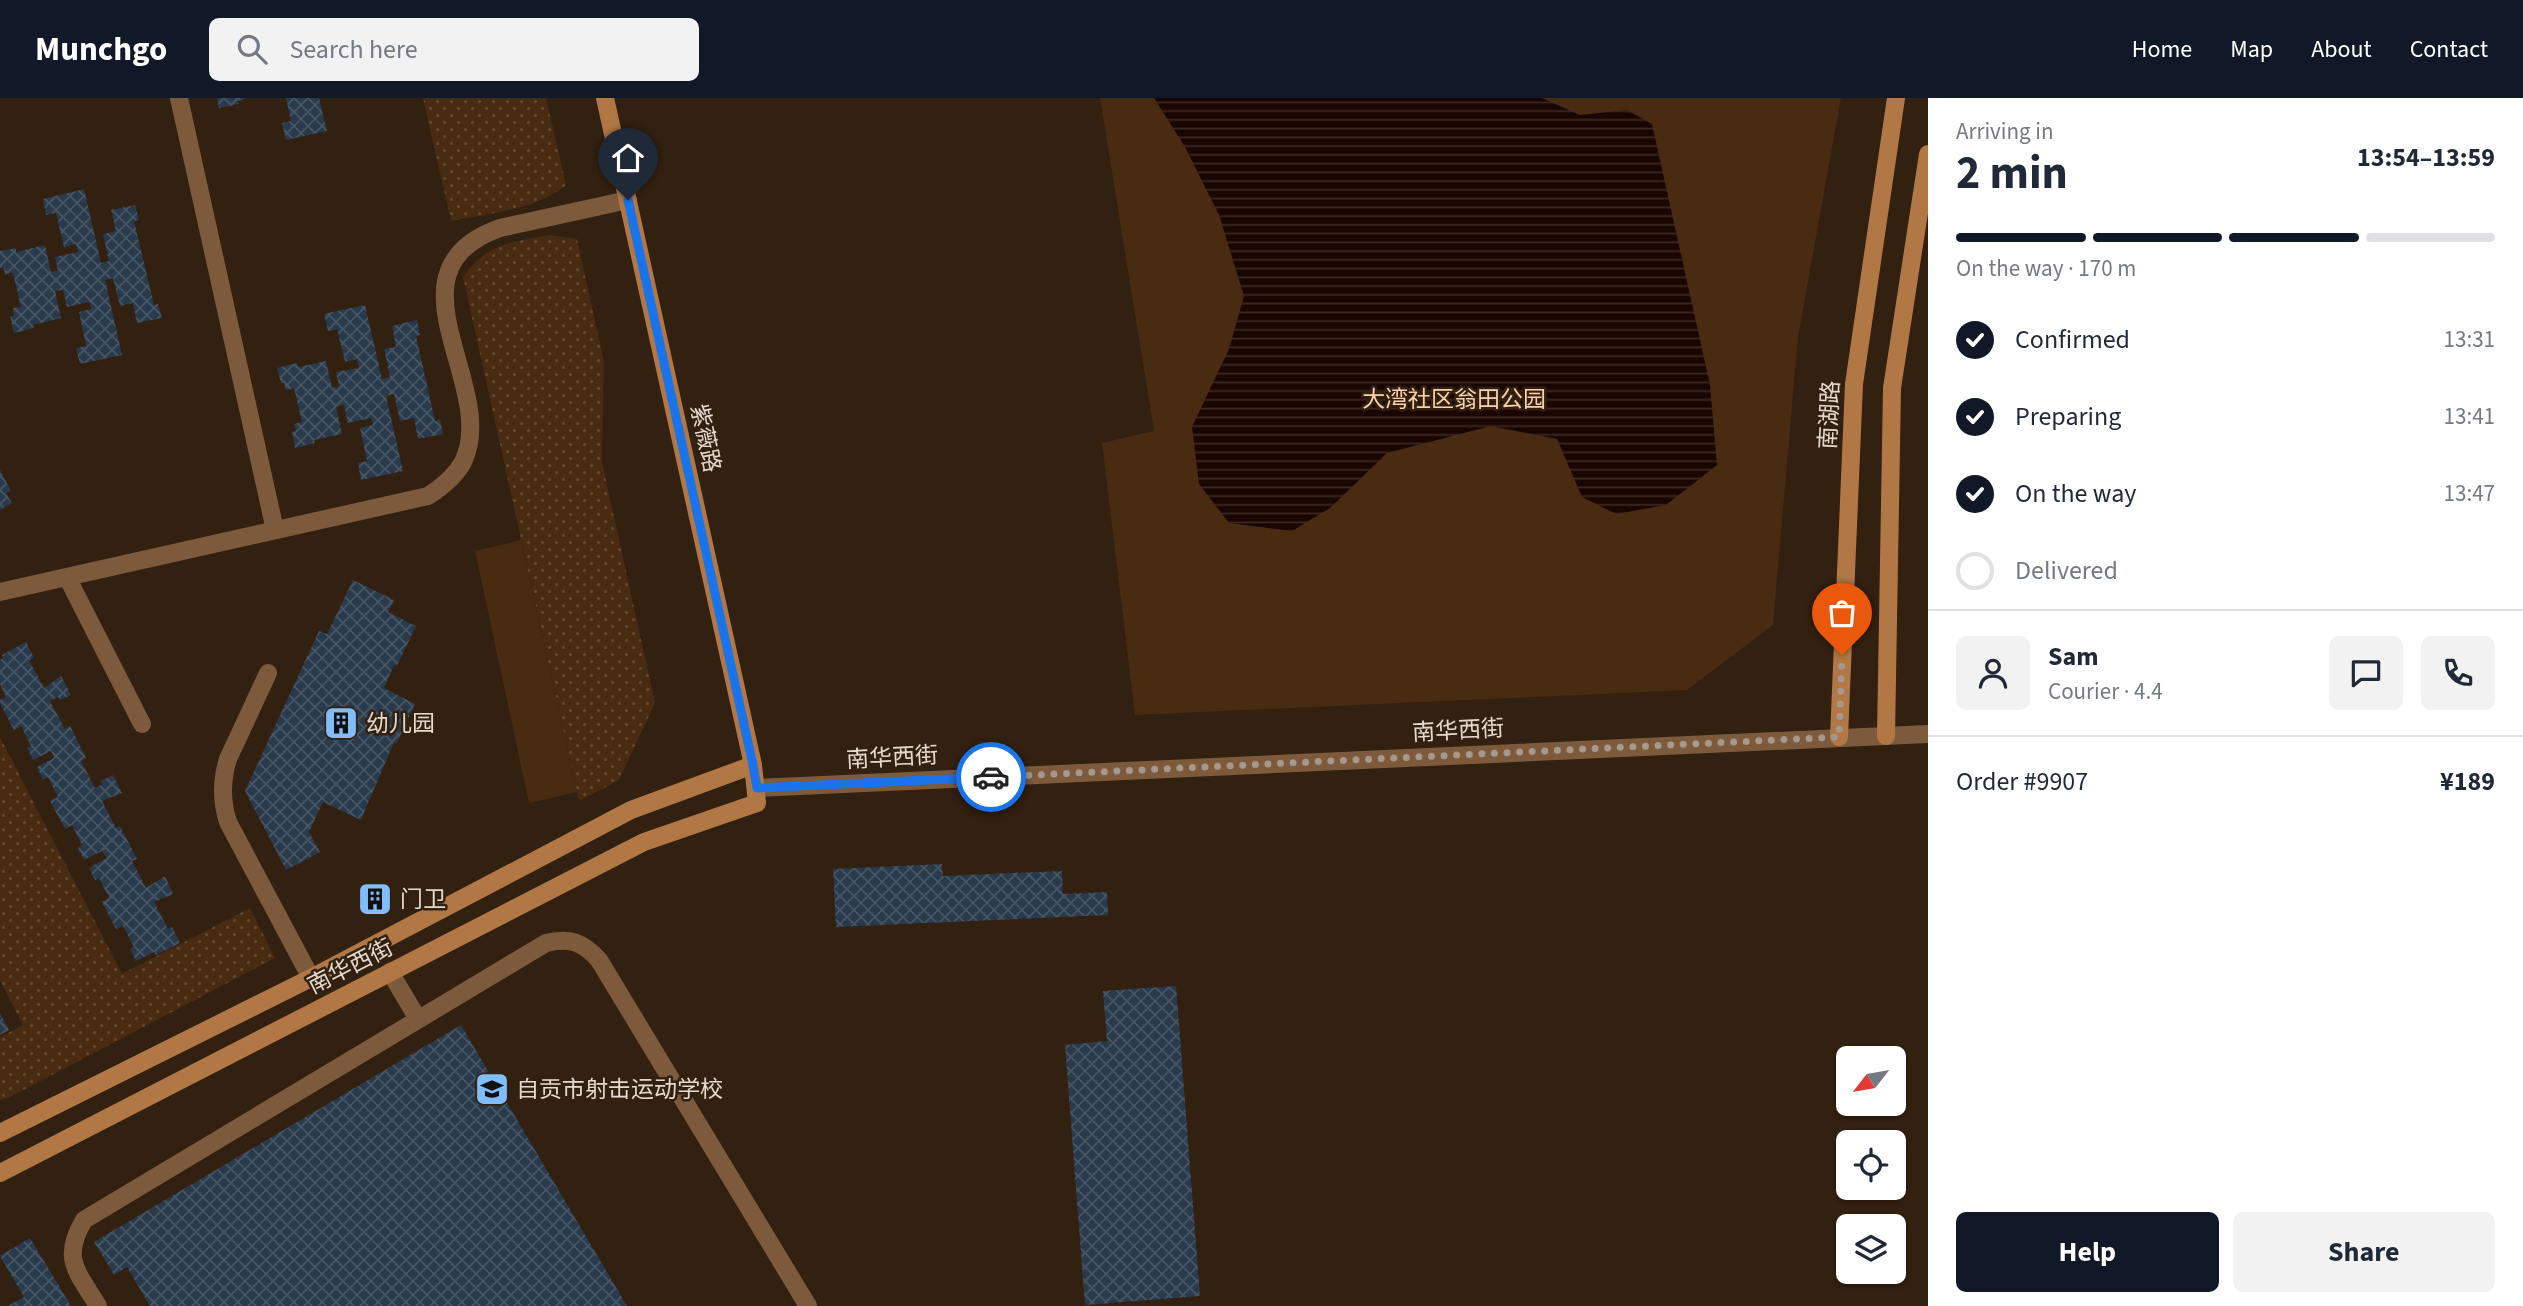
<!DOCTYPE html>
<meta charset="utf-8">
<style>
:root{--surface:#fff;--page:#f2f2f3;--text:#1f2937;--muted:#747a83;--line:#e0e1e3;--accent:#111827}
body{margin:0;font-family:"Source Sans 3","Noto Sans SC",sans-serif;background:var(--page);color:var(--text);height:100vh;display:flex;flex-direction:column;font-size:26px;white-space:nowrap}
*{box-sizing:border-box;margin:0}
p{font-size:23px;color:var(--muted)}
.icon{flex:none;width:38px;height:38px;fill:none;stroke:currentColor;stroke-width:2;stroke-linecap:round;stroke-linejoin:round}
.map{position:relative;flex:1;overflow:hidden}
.drawer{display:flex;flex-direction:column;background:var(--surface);width:595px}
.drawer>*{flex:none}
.needle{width:46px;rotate:239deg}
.fabs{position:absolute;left:1836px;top:948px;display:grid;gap:14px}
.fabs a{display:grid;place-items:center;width:70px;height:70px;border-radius:10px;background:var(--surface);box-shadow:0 2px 5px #0004;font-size:35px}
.pin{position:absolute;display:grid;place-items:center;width:60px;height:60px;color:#fff;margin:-72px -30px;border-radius:50% 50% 50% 0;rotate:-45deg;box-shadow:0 0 7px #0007}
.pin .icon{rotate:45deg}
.courier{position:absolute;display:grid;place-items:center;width:70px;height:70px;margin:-35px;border:5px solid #1a73e8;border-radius:50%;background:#fff;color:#222;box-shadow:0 2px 9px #0007}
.overview em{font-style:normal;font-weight:700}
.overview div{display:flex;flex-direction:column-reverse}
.overview{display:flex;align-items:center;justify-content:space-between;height:119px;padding:0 28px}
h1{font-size:46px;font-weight:700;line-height:52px}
.bar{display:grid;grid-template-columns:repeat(4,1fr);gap:10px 7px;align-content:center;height:84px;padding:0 28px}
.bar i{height:9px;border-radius:5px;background:var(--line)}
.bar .current{background:var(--accent)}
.bar p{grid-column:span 4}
.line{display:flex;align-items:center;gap:18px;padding:0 28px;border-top:2px solid var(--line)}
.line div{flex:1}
.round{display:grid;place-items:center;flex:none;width:74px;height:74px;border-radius:10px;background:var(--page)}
ol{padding:0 28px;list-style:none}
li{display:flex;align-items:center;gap:21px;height:77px}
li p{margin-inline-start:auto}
li .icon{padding:7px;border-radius:50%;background:var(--accent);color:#fff;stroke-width:4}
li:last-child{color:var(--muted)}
li i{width:38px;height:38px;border:4px solid var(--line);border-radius:50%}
.primary-button{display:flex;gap:14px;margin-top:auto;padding:14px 28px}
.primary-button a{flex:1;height:80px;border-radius:10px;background:var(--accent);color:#fff;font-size:28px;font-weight:700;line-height:80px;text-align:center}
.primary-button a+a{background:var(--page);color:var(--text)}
header{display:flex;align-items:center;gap:42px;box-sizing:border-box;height:98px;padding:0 35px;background:var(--accent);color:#fff}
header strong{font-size:33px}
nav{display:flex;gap:38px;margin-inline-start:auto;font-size:24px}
.search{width:490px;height:63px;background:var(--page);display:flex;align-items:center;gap:18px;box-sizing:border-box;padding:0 24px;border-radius:10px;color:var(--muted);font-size:26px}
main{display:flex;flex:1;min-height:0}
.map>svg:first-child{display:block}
</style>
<header>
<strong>Munchgo</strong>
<div class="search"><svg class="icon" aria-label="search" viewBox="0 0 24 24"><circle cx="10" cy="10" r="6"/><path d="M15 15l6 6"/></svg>Search here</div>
<nav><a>Home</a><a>Map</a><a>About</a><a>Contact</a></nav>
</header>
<main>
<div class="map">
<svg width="1928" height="1208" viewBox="0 0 1928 1208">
<defs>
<pattern id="grass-dots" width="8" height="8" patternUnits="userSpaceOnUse" patternTransform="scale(1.75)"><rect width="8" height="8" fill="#482b11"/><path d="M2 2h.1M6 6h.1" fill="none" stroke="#624932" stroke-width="1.8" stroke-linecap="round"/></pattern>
<pattern id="water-rules" width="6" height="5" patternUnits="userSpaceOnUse" patternTransform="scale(1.75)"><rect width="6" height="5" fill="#1a0500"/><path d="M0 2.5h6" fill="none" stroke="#3b2924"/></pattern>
<pattern id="building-cross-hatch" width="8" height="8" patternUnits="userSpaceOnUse" patternTransform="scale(1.75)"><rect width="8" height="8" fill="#283a4b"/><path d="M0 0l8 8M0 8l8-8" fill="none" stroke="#475664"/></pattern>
</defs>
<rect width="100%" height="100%" fill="#322010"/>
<path fill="url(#grass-dots)" d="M423 0H546L566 87C534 113 490 115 451 123Z
M549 137 577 141 604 264 602 364 655 605 619 682 579 703 463 179C488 144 510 145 549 137Z
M0 639 122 876 250 810 275 860 10 999 0 1002V939L23 927 0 882Z"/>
<path fill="#482b11" d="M1100 0H1841L1798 239 1773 527 1687 592 1135 617 1102 345 1154 333Z
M521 442 577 694 529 705 475 453Z"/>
<path fill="url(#water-rules)" d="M1154 0H1542L1580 17 1627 12 1652 26 1710 287 1717 367 1666 407 1616 416 1582 399 1557 341 1491 328 1387 355 1330 410 1292 433 1229 425 1199 386 1192 329 1229 251 1244 198 1219 117 1185 49Z"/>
<path fill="url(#building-cross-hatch)" d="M217 0H245V1L238 3 239 6 219 10Z
M286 0H319L327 33 286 42 282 25 291 23Z
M84 91 101 165 109 163 103 136 116 133 111 112 135 107 139 122 134 123 154 207 158 206 162 220 137 225 133 205 120 208 113 180 105 182 122 257 80 266 76 250 86 248 79 214 91 211 90 204 67 209 63 192 55 193 61 220 33 227 34 230 14 235 10 218H14L13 210 21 209 13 175 5 176 3 169 0 170V153L16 150V154L45 147 51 174 58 172 55 159 78 154 76 146 64 149 56 115 46 117 43 101Z
M365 207 382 281 390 279 384 251 396 249 392 228 417 222 420 237 416 238 435 323 440 321 443 336 418 341 414 320 400 323 394 296 386 298 403 373 361 382 358 365 367 363 360 330 373 327 371 320 348 325 344 307 336 309 342 336 314 342 315 345 295 350 292 334 296 333 294 326 302 324 294 290 286 292 284 285H281L277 270 297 265 298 269 326 263 332 290 339 288 336 274 359 270 357 261 345 264 337 231 328 233 324 216Z
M0 372 11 393 6 395 12 405 0 412Z
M353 482 394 502 388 514 416 528 397 568 394 567 384 590 415 606 397 645 394 644 361 722 323 704 309 734 320 754 286 772 245 693 319 533 327 536Z
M26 544 34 560 29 562 44 590 61 578 71 597 60 602 58 599 50 603 65 631 70 628 86 660 81 663 95 690 103 686 101 683 113 677 122 695 102 703 116 730 120 728 137 761 132 763 146 790 165 778 173 796 154 804 168 831 172 829 180 845 156 857 154 854 136 863 130 851 134 849 123 828 116 831 102 804 109 800 99 780 95 782 89 770 107 760 102 753 84 762 78 750 82 747 72 727 65 731 50 703 58 699 48 679 43 682 37 669 54 660 51 653 33 662 27 650 31 648 21 628 14 632 0 605V602L6 599 0 586V562L3 560 2 557Z
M942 766 943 778 1062 773 1063 796 1107 794 1108 817 836 829 833 771Z
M382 788 390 802 368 813 360 799Z
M1176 888 1200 1198 1085 1207 1065 947 1107 943 1103 893Z
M0 915 9 932 0 937Z
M461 927 627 1208H150L127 1169 114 1177 94 1144Z
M30 1140 71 1208H8L24 1199 0 1158Z"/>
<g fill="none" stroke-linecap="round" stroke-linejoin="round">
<path stroke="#7e5a3c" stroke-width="18" d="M179 0 275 432
M67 479 142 626
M0 494 428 398C442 389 455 379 463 364 500 289 379 173 500 130L628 102
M268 575 228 661C221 683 221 702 228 724L311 880
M390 874 418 921
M98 1208C77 1173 61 1161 84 1122L546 845C569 839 583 844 599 862L808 1208"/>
<path stroke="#7e5a3c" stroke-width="18" d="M756 690 1928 636"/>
<path stroke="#b17846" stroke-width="18" d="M1886 638 1892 290 1928 56
M1839 639 1854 286 1896 0
M0 1035 311 880 631 712 753 667
M0 1075 644 744 757 705 753 667 605 0"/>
</g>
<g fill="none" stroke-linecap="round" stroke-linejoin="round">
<path stroke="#a6988c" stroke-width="7" stroke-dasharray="0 12.6" d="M991 679 1839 639 1842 557"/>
<path stroke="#1a73e8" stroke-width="9" d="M628 102 753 667 757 690 991 679"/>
</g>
<defs>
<g id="building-square" transform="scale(1.75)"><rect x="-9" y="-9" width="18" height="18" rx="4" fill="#80bdfa" stroke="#322010"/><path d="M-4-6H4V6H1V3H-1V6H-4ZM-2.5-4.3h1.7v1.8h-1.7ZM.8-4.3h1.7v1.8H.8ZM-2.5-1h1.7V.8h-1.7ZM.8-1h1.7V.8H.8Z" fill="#111"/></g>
<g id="school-square" transform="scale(1.75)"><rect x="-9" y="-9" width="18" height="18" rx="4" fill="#80bdfa" stroke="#322010"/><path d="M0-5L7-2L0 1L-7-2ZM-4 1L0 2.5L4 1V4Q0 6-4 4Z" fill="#111"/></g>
</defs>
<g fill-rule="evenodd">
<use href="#building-square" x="341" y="625"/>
<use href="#building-square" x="375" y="801"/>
<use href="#school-square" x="492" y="991"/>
</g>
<g text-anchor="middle" stroke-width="5" stroke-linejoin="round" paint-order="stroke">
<g font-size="23" fill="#fbd0ac" stroke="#322010">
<text x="1454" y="309">大湾社区翁田公园</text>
</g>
<g font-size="23" fill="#e5d8ce" stroke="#322010">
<text transform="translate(1829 317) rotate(-87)" y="8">南湖路</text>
<text transform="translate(706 340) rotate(78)" y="8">紫薇路</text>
<text transform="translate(1458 632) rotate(-3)" y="8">南华西街</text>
<text transform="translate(892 659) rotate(-3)" y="8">南华西街</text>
<text transform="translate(350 868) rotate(-27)" y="8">南华西街</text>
</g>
<g font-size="23" fill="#e5d8ce" stroke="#322010" text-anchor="start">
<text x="366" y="633">幼儿园</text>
<text x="400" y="809">门卫</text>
<text x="516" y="999">自贡市射击运动学校</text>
</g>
</g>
</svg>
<div class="fabs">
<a><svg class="needle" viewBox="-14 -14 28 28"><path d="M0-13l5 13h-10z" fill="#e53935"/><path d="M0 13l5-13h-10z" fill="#747a83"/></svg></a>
<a><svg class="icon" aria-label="locate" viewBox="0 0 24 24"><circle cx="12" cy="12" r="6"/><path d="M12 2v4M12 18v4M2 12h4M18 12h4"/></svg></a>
<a><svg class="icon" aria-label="layers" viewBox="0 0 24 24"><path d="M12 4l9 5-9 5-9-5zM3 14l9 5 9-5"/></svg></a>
</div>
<div class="pin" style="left:1842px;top:557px;background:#ea580c"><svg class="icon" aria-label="bag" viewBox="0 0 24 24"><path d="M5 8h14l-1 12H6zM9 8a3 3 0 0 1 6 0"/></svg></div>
<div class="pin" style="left:628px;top:102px;background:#1f2937"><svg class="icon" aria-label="home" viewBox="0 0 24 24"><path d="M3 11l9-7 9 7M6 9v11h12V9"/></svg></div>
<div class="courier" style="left:991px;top:679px"><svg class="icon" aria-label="car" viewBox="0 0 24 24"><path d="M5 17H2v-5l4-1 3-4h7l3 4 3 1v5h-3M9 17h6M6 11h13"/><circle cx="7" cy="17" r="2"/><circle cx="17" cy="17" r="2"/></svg></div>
</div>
<section class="drawer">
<div class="overview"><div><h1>2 min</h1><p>Arriving in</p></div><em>13:54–13:59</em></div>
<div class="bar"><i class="current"></i><i class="current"></i><i class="current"></i><i></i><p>On the way · 170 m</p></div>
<ol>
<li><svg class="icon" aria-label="check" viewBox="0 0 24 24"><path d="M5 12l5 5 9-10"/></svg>Confirmed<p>13:31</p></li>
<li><svg class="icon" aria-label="check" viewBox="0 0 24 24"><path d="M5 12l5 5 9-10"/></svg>Preparing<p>13:41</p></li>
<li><svg class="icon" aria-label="check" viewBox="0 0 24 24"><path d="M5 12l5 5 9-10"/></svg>On the way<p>13:47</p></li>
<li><i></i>Delivered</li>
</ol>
<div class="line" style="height:126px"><a class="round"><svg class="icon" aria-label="person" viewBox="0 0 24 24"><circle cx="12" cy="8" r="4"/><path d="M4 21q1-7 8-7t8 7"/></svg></a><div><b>Sam</b><p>Courier · 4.4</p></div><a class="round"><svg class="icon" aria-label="chat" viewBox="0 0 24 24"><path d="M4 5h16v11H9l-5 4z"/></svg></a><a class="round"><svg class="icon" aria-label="phone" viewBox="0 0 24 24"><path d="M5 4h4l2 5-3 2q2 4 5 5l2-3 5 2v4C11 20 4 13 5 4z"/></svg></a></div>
<div class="line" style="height:91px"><div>Order #9907</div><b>¥189</b></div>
<div class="primary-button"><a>Help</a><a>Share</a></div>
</section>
</main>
